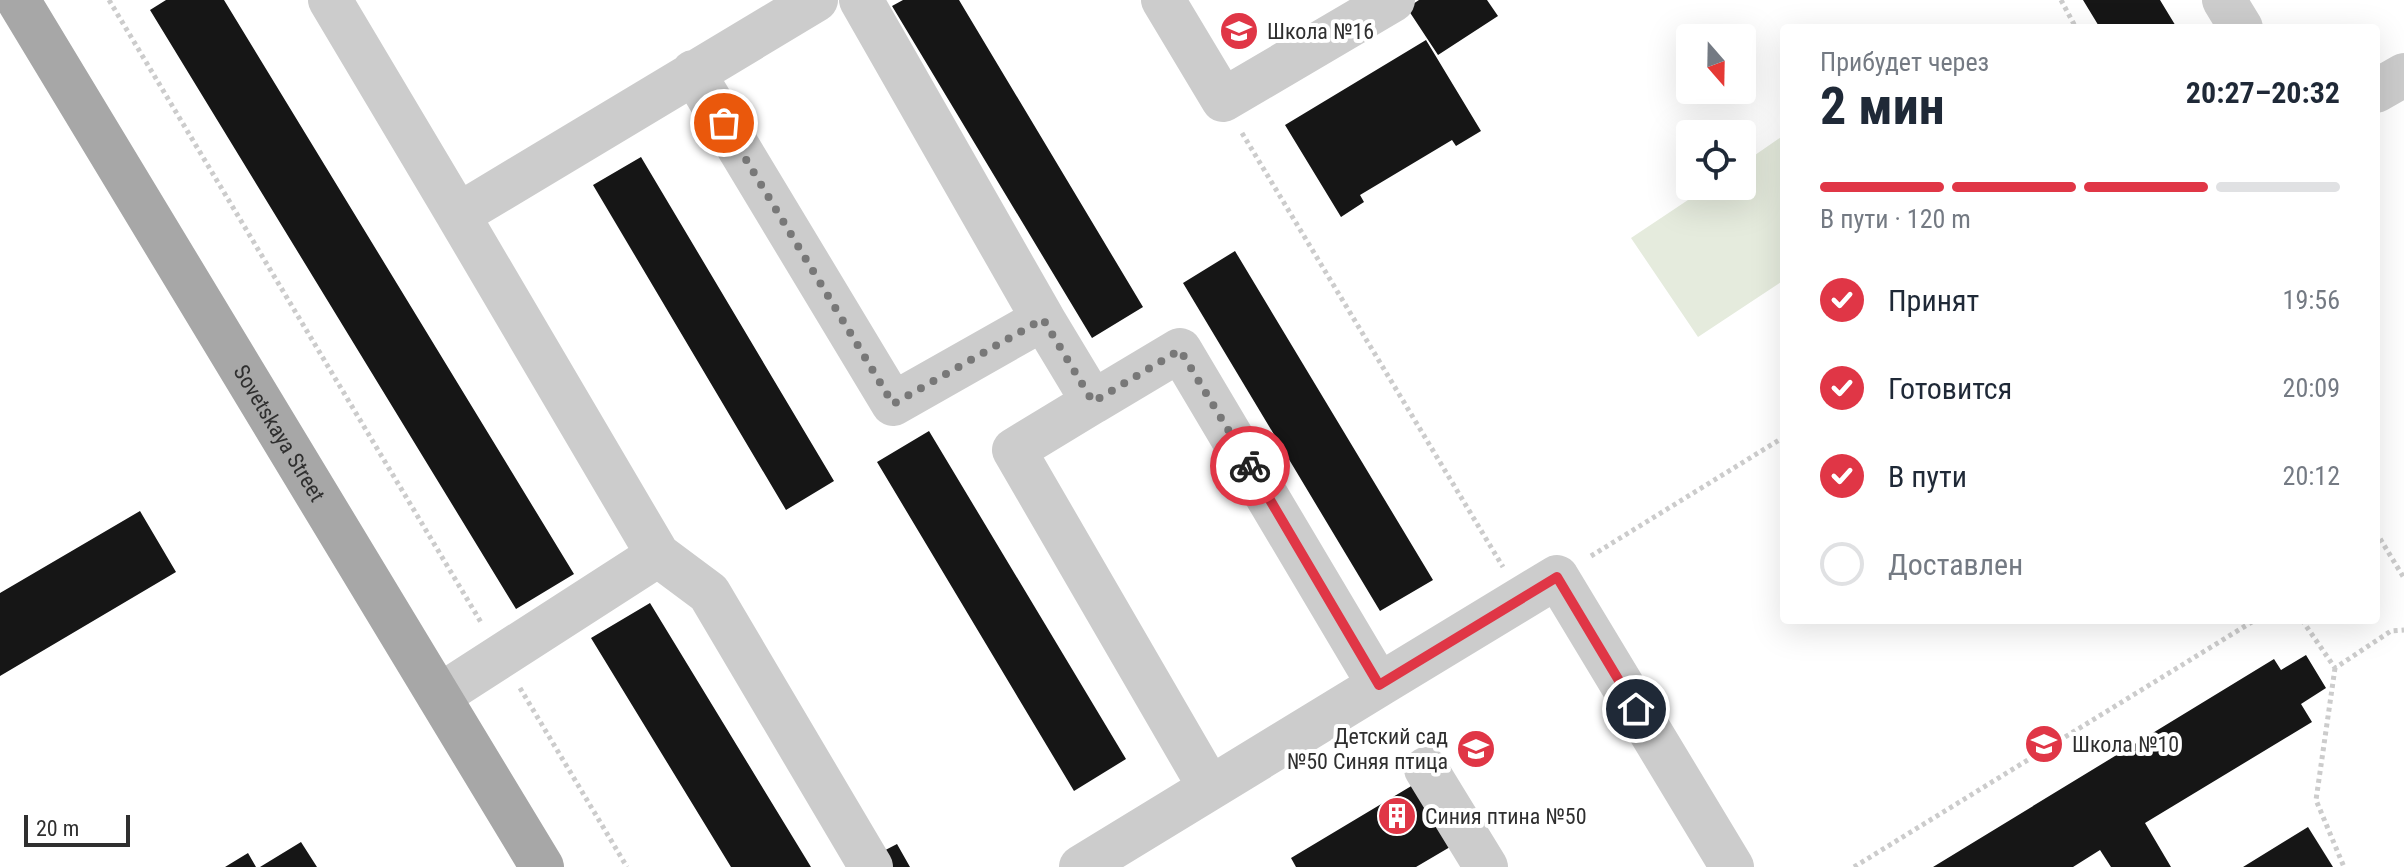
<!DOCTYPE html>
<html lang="ru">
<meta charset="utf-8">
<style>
:root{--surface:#fff;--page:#f6f6f7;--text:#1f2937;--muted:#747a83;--line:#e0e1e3;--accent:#e03646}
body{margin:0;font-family:"Roboto Condensed",sans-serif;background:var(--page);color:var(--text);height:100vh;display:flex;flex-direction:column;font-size:30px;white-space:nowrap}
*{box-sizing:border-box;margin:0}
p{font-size:26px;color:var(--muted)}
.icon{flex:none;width:44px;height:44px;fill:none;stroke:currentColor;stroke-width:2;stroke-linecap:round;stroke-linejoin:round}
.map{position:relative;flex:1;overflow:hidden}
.panel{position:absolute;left:1780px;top:24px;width:600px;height:600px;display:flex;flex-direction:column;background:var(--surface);border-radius:8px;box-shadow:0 8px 32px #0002}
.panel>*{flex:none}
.needle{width:52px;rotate:160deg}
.controls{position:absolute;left:1676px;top:24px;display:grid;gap:16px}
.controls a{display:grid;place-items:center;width:80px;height:80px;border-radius:8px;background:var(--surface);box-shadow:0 8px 32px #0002;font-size:40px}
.scale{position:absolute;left:24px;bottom:20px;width:106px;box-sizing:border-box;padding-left:8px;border:4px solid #2f2f2f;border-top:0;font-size:22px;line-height:28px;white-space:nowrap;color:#2f2f2f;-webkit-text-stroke:6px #fff;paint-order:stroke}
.pin{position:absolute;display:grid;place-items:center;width:68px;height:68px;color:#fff;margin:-34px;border:4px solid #fff;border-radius:50%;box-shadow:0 2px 8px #0007}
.courier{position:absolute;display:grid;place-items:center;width:80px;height:80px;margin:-40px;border:6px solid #e03646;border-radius:50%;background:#fff;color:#222;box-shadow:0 2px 10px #0007}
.headline em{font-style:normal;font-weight:700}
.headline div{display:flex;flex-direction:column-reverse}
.headline{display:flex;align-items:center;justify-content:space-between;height:136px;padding:0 40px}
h1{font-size:52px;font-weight:700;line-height:60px}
.bar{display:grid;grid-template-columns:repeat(4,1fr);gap:12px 8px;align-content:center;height:96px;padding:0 40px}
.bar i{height:10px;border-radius:6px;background:var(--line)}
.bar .active{background:var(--accent)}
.bar p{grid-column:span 4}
ol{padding:0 40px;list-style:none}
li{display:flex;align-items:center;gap:24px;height:88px}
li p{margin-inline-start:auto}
li .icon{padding:8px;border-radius:50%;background:var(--accent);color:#fff;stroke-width:4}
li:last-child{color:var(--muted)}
li i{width:44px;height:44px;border:4px solid var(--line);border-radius:50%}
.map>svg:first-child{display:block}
</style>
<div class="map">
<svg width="2404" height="867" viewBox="0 0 2404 867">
<rect width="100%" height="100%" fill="#fff"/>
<path fill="#e5ebdd" d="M1784 135V280L1698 337 1631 238 1709 186H1742V164Z"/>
<path fill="#161616" d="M166 0H224L574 574 516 609 150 10Z
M903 0H959L1143 307 1092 338 892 6Z
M1419 0H1487L1498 16 1438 55 1407 8Z
M2083 0H2160L2177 28H2100Z
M1426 40 1481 131 1456 146 1452 140 1360 195 1364 202 1341 217 1285 125Z
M641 157 834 481 786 510 593 185Z
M1235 251 1433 580 1380 611 1183 283Z
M929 431 1126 759 1074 791 877 462Z
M140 511 176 572 0 676V593Z
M650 603 811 867H731L591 638Z
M2306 655 2326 688 2301 704 2312 722 2145 823 2171 867H2111L2100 850 2073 867H1933L2274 659 2281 670Z
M1413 785 1450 847 1416 867H1296L1291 858Z
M2308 827 2333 867H2243Z
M301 842 317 867H260Z
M897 844 910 867H875L870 858Z
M248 853 256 867H225Z"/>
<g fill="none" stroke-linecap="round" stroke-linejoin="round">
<path stroke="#ccc" stroke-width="5" stroke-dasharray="4 4" stroke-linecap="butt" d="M109 0 482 624
M2061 0 2076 28
M1242 133 1503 567
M2376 532 2404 578
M1591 556 1784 437
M2302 620 2335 668 2391 631 2404 630
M2335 668 2316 800 2344 867
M520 688 627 867
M1854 867 2255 620"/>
<path stroke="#ccc" stroke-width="44" d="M330 0 458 215 816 0
M861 0 1043 319
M1163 0 1223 100 1393 0
M2224 0 2241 28
M693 72 893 404 1043 319 1093 402 1180 350 1379 685 1557 577 1732 867
M2376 91 2404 75
M458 215 658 555 709 593 871 867
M1093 402 1014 450 1210 788
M439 696 658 555
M1426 769 1486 867
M1081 867 1379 685"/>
<path stroke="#a7a7a7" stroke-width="44" id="s1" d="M18 0 542 867"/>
</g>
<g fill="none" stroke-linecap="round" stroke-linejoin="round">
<path stroke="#787878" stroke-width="8" stroke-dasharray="0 14.4" d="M724 123 893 404 1043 319 1093 402 1180 350 1250 466"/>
<path stroke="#e03646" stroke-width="10" d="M1250 466 1379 685 1557 577 1636 709"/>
</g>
<defs>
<g id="school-disc" transform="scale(2)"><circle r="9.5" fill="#e03646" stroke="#fff"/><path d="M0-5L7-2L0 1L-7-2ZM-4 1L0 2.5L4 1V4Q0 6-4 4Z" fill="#fff"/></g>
<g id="building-disc" transform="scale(2)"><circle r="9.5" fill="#e03646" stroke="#fff"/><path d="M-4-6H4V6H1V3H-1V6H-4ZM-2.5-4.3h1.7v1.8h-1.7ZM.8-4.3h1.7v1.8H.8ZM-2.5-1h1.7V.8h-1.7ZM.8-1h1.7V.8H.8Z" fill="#fff"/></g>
</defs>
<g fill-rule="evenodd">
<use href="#school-disc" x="1239" y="31"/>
<use href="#school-disc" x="2044" y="744"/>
<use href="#school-disc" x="1476" y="749"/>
<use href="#building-disc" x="1397" y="816"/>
</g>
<g text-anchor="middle" stroke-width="8" stroke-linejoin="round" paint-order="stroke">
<g font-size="22" fill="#2f2f2f" stroke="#fff" text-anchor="start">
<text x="1267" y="39">Школа №16</text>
<text x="1448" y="744" text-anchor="end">Детский сад<tspan x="1448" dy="25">№50 Синяя птица</tspan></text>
<text x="2072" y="752">Школа №10</text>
<text x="1425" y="824">Синия птина №50</text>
</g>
<g font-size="22" fill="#2f2f2f" stroke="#fff">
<text dy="8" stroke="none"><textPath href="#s1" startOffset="506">Sovetskaya Street</textPath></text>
</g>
</g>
</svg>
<div class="controls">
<a><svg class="needle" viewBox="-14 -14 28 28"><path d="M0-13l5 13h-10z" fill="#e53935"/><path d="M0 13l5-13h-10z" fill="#747a83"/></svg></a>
<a><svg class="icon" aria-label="locate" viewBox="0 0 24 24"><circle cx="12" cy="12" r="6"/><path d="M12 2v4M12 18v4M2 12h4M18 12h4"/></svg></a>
</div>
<div class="scale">20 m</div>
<div class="pin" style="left:724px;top:123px;background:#ea580c"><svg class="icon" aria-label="bag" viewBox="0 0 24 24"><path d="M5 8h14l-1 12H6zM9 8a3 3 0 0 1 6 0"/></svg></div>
<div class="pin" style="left:1636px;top:709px;background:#1f2937"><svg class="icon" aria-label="home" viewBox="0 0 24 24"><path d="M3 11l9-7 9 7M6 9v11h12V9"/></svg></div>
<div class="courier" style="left:1250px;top:466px"><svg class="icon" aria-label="bike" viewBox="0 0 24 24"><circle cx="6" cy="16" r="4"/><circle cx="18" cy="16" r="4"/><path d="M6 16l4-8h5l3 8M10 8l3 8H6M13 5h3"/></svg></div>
<section class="panel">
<div class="headline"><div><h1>2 мин</h1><p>Прибудет через</p></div><em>20:27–20:32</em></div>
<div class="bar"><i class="active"></i><i class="active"></i><i class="active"></i><i></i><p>В пути · 120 m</p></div>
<ol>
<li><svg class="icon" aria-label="check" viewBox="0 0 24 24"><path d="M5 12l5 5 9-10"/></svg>Принят<p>19:56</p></li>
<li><svg class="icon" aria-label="check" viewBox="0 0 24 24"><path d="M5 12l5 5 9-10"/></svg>Готовится<p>20:09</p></li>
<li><svg class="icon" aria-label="check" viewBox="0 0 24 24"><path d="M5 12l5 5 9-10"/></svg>В пути<p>20:12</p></li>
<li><i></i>Доставлен</li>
</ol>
</section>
</div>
